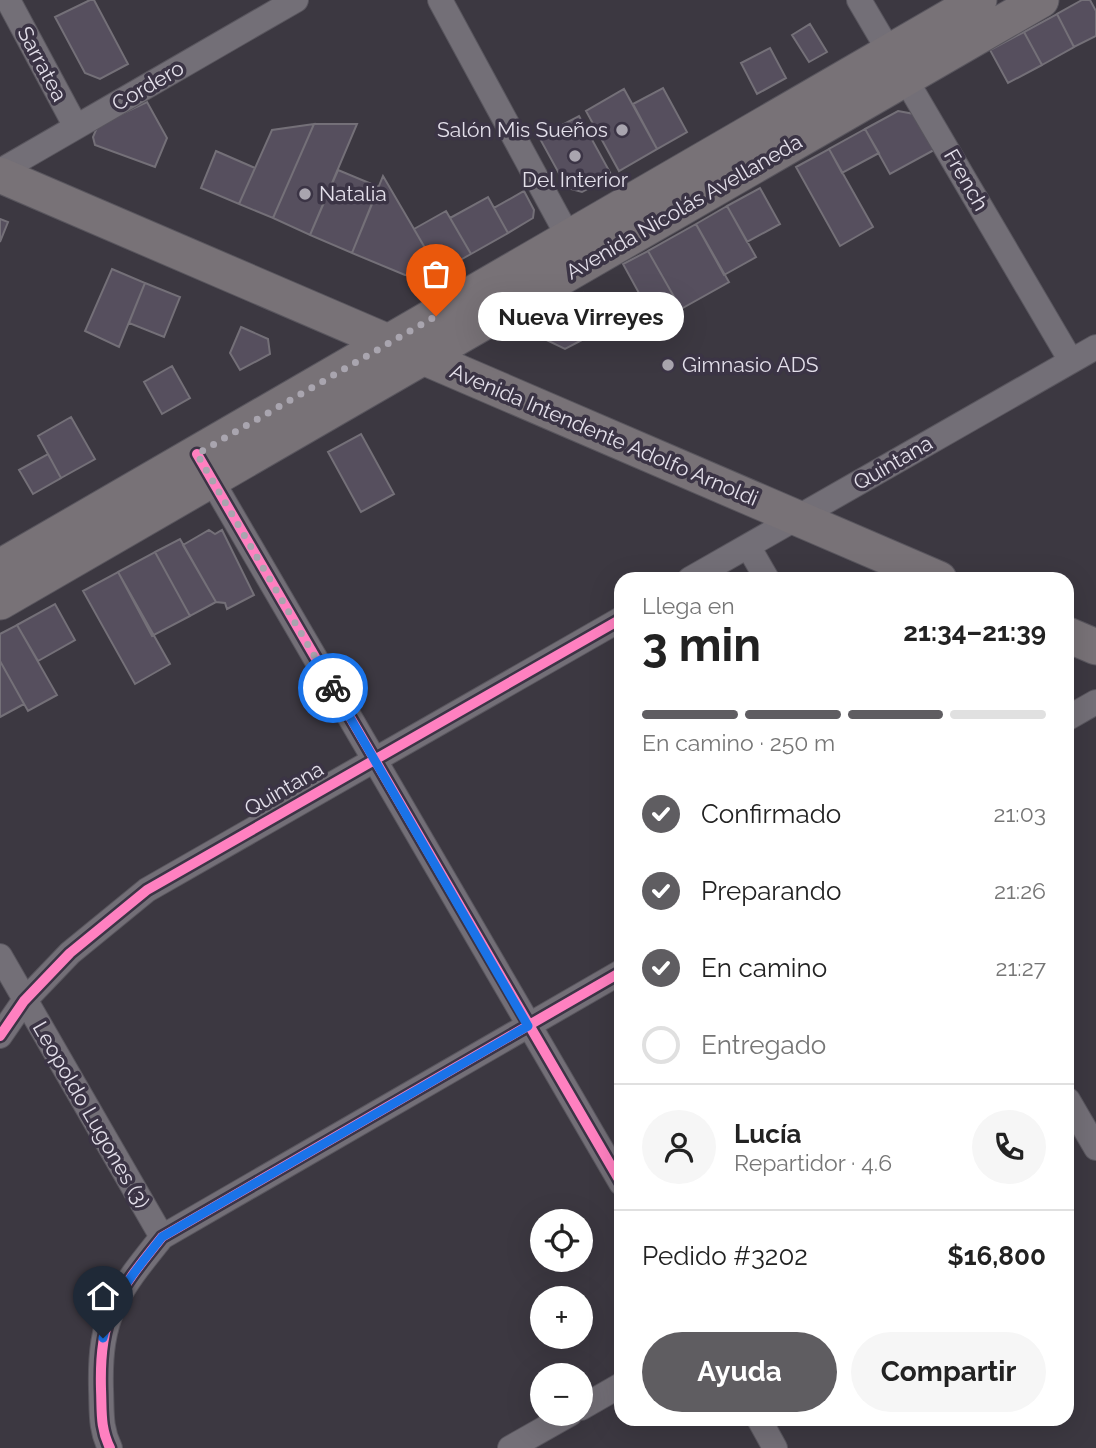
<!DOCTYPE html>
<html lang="es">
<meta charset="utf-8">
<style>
:root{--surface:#fff;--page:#f6f6f6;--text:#222;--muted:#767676;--line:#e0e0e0;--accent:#5f5d61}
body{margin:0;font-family:Raleway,sans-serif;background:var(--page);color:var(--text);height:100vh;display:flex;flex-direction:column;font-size:26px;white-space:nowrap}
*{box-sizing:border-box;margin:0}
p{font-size:23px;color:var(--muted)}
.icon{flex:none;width:38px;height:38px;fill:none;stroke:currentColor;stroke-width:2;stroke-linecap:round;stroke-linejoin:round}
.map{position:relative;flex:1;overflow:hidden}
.panel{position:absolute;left:614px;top:572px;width:460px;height:854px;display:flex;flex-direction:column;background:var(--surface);border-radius:21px;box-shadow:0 7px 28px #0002}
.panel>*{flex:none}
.tools{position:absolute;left:530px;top:1209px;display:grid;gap:14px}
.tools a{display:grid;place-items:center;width:63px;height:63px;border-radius:50%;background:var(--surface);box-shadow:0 7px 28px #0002;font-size:35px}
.pin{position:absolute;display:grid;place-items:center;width:60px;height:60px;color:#fff;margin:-72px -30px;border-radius:50% 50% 50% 0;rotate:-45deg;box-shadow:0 0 7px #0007}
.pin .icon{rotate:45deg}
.courier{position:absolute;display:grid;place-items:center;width:70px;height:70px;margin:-35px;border:5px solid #1a73e8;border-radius:50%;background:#fff;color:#222;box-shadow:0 2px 9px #0007}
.bubble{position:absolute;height:49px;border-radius:24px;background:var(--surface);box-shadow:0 7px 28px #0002;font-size:23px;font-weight:700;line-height:49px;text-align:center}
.head em{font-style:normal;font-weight:700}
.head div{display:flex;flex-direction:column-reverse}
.head{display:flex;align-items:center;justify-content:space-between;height:119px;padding:0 28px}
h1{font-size:46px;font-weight:700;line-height:52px}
.bar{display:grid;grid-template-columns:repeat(4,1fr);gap:10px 7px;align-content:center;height:84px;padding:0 28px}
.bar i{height:9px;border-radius:5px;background:var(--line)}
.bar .selected{background:var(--accent)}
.bar p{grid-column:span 4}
.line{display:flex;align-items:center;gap:18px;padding:0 28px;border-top:2px solid var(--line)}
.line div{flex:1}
.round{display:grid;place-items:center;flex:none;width:74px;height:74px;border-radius:37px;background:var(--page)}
ol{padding:0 28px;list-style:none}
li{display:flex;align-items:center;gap:21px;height:77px}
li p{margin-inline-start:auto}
li .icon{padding:7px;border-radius:50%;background:var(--accent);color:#fff;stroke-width:4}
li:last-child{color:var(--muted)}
li i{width:38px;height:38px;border:4px solid var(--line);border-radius:50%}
.primary-button{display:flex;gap:14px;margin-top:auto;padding:14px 28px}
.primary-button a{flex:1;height:80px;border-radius:42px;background:var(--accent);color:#fff;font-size:28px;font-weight:700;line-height:80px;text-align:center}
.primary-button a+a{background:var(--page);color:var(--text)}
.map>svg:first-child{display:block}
</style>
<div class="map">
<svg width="1096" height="1448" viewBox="0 0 1096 1448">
<rect width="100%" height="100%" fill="#3c3841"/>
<path fill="#564f5e" stroke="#747078" stroke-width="2" d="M90 0H94L128 64 100 79 85 73 55 17Z
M1082 0H1090L1096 11V36L1074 47 1057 14Z
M1057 14 1074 47 1042 65 1024 32Z
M810 24 827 52 809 62 792 35Z
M1024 32 1042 65 1008 83 990 50Z
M770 48 786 78 757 94 741 63Z
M663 88 687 132 657 149 633 104Z
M624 89 657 149 619 171 586 111Z
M147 102 167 138 155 167 95 145 93 137 98 125Z
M898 111 914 114 934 150 890 174 865 129Z
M579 116 612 176 582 192 567 188 539 137Z
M314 124H357L310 235 273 218Z
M314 124 273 218 239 204 272 130Z
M865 129 879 153 842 173 829 149Z
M829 149 873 227 840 246 796 167Z
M216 151 255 168 239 204 201 188Z
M338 170 379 187 352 253 310 235Z
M383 176 414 229 439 272 425 276 405 275 352 253Z
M760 188 780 224 747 242 727 206Z
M524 191 534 210 533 218 508 233 494 208Z
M488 197 508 233 471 254 450 218Z
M727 206 756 257 724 275 696 224Z
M446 211 471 254 439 272 414 229Z
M0 219 8 222 0 242Z
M696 224 729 282 681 309 648 251Z
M648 251 677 302 651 315 623 264Z
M112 269 145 283 119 347 85 331Z
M145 283 180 297 164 337 129 323Z
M583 293 598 320 577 331 562 305Z
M562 305 582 340 565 349 532 333V322Z
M241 327 268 339 270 354 240 370 230 353Z
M172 366 190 398 162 414 144 382Z
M71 417 95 459 61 478 38 436Z
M361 434 394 494 361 512 328 452Z
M48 454 61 478 33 494 19 470Z
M209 530 215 534 222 530 254 595 227 609 225 603 216 602 183 545Z
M180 539 216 602 190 616 155 552Z
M155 552 190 616 152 636 118 572Z
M118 572 170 664 135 684 83 591Z
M55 604 75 640 38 661 17 625Z
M17 625 57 695 28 711 0 661V634Z
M0 661 24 704 0 717Z"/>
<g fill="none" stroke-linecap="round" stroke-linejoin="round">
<g stroke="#59565e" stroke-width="26">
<path id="street" d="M8 0 76 127
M440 0 569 238
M859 0 1071 361
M0 171 296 0
M204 467 621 1183
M748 546 767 579
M690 579 1096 347
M1068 718 1096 702
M0 956 162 1237
M0 1036 24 1001 70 953 147 890 621 619
M1068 1100 1096 1148
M581 1408 621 1385
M759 1419 775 1448
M110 1448C100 1428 102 1412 101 1389 99 1315 117 1293 162 1237L621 972
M510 1448 570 1414"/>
</g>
<g stroke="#59565e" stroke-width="37">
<path id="secondary" d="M0 175 939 579
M0 567 979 0
M0 602 1041 0
M1068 635 1096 647"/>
</g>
<use href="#street" stroke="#736f77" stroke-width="24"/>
<use href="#secondary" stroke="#787277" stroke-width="35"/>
<g stroke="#3b3445" stroke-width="15">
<path id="cycleway" d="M197 454 621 1183
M0 1036 24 1001 70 953 147 890 621 619
M110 1448C100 1428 102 1412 101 1389 99 1315 117 1293 162 1237L621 972"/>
</g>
<use href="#cycleway" stroke="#ff80c0" stroke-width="10"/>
</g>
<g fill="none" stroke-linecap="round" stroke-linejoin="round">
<path stroke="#a9a5af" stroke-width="7" stroke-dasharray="0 12.6" d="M333 688 197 454 436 316"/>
<path stroke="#1a73e8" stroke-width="9" d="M103 1338C111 1297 137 1269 162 1237L528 1026 333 688"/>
</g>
<g fill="#a9a5af" stroke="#3b3445" stroke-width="2.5">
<circle cx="622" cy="130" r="7"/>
<circle cx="575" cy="156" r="7"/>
<circle cx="305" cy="194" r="7"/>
<circle cx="668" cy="365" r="7"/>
</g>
<g text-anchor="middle" stroke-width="7" stroke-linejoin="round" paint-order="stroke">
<g font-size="21" fill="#e3dfea" stroke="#3b3445">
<text transform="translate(42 64) rotate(62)" y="7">Sarratea</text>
<text transform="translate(148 86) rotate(-30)" y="7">Cordero</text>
<text transform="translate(966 180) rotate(60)" y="7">French</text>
<text transform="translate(684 207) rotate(-30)" y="7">Avenida Nicolás Avellaneda</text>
<text transform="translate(604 435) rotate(23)" y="7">Avenida Intendente Adolfo Arnoldi</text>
<text transform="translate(893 463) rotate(-30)" y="7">Quintana</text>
<text transform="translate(284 789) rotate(-30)" y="7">Quintana</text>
<text transform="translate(91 1115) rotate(60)" y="7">Leopoldo Lugones (3)</text>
</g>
<g font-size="21" fill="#e3dfea" stroke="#3b3445" text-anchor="start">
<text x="608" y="137" text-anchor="end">Salón Mis Sueños</text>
<text x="575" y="187" text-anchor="middle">Del Interior</text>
<text x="319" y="201">Natalia</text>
<text x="682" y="372">Gimnasio ADS</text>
</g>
</g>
</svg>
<div class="tools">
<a><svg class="icon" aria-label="locate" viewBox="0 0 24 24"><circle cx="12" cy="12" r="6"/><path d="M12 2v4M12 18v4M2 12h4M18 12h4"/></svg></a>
<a>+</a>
<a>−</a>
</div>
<div class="pin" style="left:436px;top:316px;background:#ea580c"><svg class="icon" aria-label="bag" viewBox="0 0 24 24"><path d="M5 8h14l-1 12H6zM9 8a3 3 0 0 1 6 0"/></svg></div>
<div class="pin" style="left:103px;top:1338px;background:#1f2937"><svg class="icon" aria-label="home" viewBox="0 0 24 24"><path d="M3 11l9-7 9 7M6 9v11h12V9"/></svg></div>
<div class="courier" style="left:333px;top:688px"><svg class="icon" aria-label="bike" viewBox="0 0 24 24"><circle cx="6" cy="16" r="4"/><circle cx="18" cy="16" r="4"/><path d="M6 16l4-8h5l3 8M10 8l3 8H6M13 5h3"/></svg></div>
<div class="bubble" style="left:478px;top:292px;width:206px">Nueva Virreyes</div>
<section class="panel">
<div class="head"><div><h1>3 min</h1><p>Llega en</p></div><em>21:34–21:39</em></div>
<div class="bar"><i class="selected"></i><i class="selected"></i><i class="selected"></i><i></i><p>En camino · 250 m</p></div>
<ol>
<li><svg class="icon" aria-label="check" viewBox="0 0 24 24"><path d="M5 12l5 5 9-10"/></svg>Confirmado<p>21:03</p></li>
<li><svg class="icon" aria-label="check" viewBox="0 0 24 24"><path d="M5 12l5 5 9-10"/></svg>Preparando<p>21:26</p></li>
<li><svg class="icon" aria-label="check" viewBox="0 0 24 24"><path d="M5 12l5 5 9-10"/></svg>En camino<p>21:27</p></li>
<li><i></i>Entregado</li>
</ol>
<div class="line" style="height:126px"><a class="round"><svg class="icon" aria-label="person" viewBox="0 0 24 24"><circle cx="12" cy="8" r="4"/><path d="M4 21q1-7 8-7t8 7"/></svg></a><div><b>Lucía</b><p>Repartidor · 4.6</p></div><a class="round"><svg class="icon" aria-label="phone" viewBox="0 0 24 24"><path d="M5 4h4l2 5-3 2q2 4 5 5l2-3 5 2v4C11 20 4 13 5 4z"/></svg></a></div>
<div class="line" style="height:91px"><div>Pedido #3202</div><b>$16,800</b></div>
<div class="primary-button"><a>Ayuda</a><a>Compartir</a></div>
</section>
</div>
